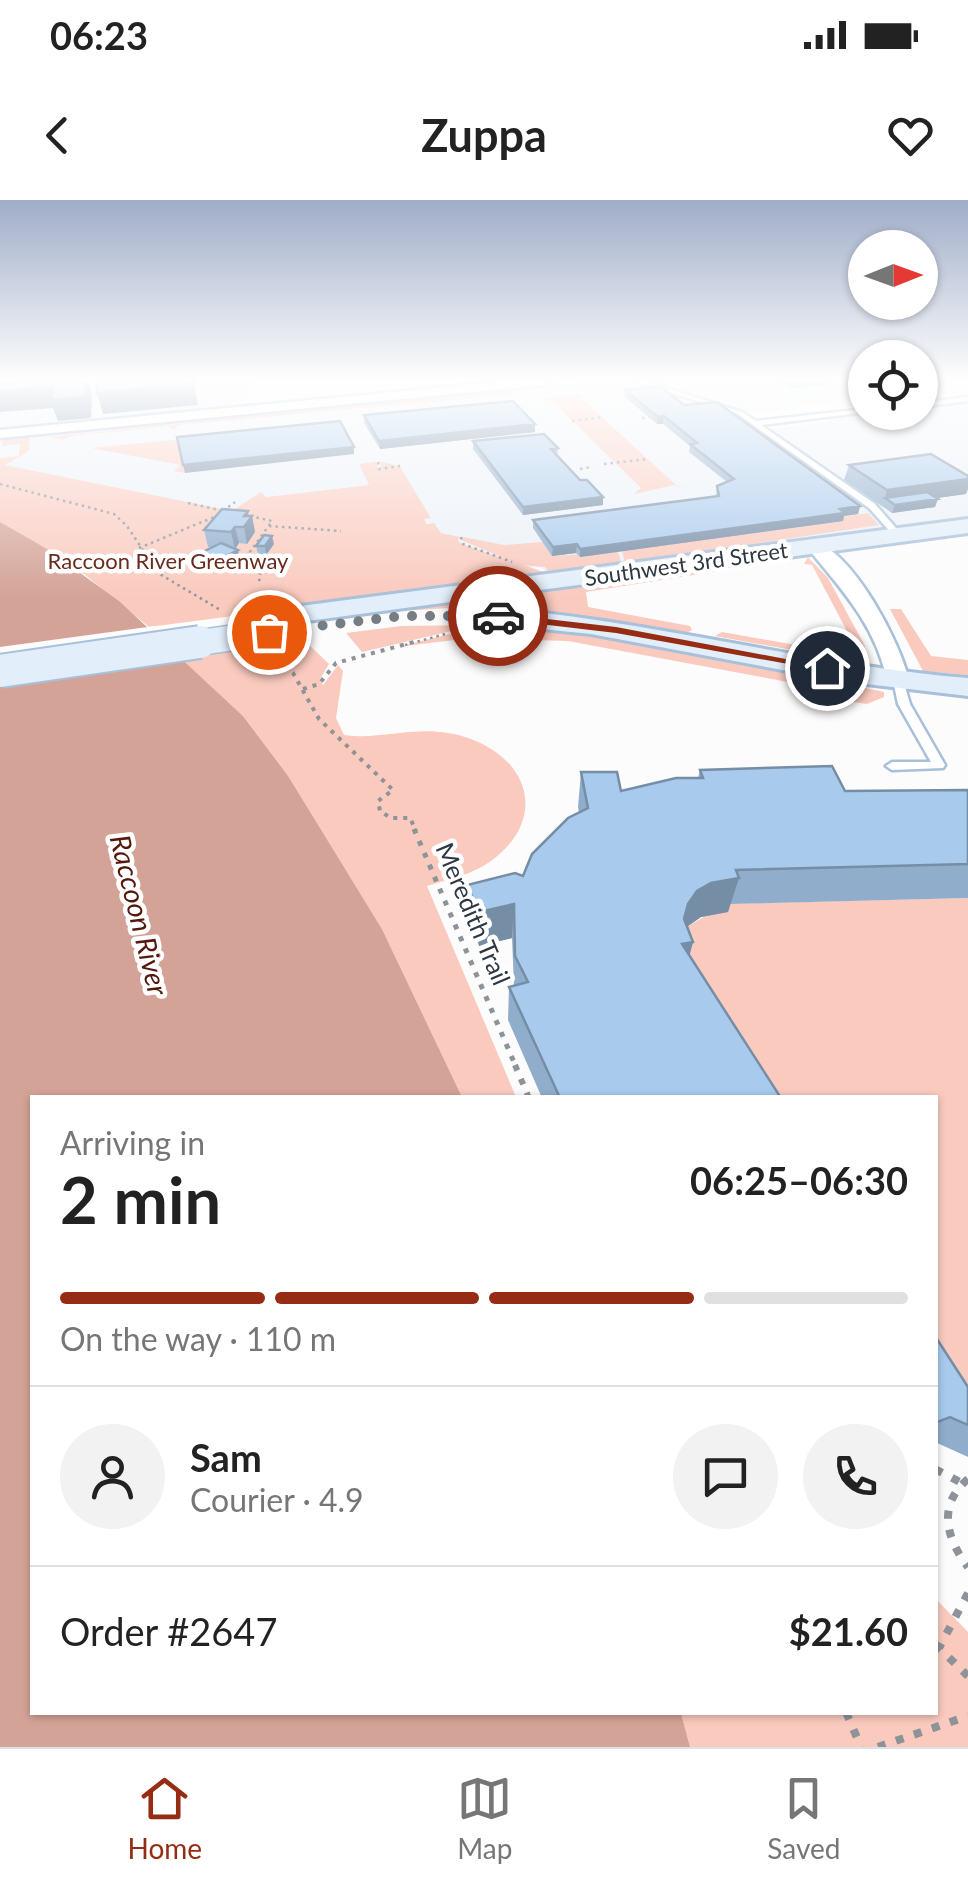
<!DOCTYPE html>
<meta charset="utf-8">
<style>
:root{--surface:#fff;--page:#f2f2f2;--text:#222;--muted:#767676;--line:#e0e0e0;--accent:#952c13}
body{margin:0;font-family:Lato,sans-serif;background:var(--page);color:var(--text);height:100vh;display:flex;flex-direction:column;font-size:38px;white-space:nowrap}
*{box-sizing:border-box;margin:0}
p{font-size:32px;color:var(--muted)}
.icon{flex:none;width:55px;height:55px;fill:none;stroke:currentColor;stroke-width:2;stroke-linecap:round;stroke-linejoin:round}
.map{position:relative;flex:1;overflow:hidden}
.drawer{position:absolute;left:30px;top:895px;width:908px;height:620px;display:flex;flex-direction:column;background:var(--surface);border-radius:0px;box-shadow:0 2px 8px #0004}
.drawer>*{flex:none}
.needle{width:65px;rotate:89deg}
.controls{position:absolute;left:848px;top:30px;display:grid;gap:20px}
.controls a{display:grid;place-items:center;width:90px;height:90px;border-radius:50%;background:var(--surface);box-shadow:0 2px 8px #0004;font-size:50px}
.pin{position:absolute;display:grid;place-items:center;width:85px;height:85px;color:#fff;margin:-42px;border:5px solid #fff;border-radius:50%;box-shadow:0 2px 10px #0007}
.courier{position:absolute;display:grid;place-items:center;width:100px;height:100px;margin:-50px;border:8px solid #952c13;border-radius:50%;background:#fff;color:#222;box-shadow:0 2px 12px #0007}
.overview em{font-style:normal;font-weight:700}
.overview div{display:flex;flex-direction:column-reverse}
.overview{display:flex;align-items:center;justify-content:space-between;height:170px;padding:0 30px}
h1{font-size:65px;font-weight:700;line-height:75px}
.bar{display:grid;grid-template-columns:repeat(4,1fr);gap:15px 10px;align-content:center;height:120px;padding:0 30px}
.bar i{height:12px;border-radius:8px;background:var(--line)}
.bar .active{background:var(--accent)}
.bar p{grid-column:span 4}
.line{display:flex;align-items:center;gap:25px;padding:0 30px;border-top:2px solid var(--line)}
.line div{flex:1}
.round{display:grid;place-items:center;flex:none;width:105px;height:105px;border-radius:52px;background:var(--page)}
.status{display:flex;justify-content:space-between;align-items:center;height:70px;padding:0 50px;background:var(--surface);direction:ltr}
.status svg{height:28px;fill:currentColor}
header{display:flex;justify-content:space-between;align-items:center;height:130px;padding:0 30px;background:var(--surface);font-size:45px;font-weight:700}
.menu{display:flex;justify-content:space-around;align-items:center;height:140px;border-top:2px solid var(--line);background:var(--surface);font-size:28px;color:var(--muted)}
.menu a{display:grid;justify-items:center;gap:5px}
.menu .active{color:var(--accent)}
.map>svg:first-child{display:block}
</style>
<div class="status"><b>06:23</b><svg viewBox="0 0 49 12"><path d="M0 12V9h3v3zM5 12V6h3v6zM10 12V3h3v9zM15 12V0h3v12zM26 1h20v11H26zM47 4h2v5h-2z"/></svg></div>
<header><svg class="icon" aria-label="back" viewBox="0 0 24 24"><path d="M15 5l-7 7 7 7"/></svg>Zuppa<svg class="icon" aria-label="heart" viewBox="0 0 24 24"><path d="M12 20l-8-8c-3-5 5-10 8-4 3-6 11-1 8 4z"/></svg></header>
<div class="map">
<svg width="968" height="1547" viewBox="0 0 968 1547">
<rect width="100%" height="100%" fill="#fcfcfc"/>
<path fill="#ebf1f8" d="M0 181H257L239 205 0 230Z
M586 181H865V201L795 204 799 209 747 212 769 229 828 222V217L920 212V208L968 203V319L532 377 546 373 542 368 518 366 459 343V337L441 333 364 272 370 285 265 297 232 311 3 265 18 256 0 258V239Z"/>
<path fill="#facabe" d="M514 189 519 194 178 225 174 230 168 226 71 236 62 240 50 237Z
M580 194 588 195 581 198 676 285 689 289 674 285 634 294 641 288 552 201 540 199Z
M12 237 30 238 29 251 5 265 232 311 261 292 266 297 369 285 359 264 376 262 379 270 382 269 379 261 399 266 393 267H400L431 318 424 319 427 324 434 323 441 333 460 337 458 341 462 344 547 373 531 376 590 368 550 373 545 367 521 365 461 340 463 337 504 345 543 342 553 356 618 352 622 365 789 344 149 427 84 374 0 322V258L19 256 20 244 1 246 3 240Z
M196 238 179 245 185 273 174 271 181 265 91 248Z
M868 313 879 325 625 363 622 351Z
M808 357 828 378 865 446 858 462 715 436 722 432 841 453 857 450 812 365 804 364Z
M715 366 725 370 586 392 588 407 690 426 692 430 685 434 521 411 450 408 350 414Z
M890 409H901L931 456 968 460V475L923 471Z
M477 425 362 452 346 433 401 426Z
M510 427 594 437 861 487 884 492V497L867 504 819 497 820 488 568 441 471 438 397 447 450 434Z
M304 440 329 464 320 479 323 485 338 465 343 471 336 518 344 535C386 541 422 521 471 539 532 562 546 621 491 661 472 675 449 679 427 686L516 897H462L382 729 288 577 243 516 180 458Z
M968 698V1254L935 1203V898L747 897 679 738 688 726 726 704Z
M935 1398 968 1432V1547H690L681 1513 935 1512Z"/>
<path fill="#d4a397" d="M0 322 47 349 119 401 243 516 288 576 382 729 462 897 32 898V1512L681 1513 690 1547H0Z"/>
<path fill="#fcfcfc" d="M155 426 187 457 0 484V447Z"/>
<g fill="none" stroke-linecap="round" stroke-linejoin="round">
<g stroke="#a8c0d9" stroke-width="5">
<path id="service" d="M634 181H644L742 212 756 221 865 209 867 212 761 225 875 304 902 335 895 337 869 308 738 214Z
M968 197V201L920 207V203Z
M898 477 903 480 910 504 945 565 943 568 892 570 886 566 892 562H931L898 504 893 480Z"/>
</g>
<g stroke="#a8c0d9" stroke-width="5">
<path id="minor" d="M507 181H552L546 185 0 238V230Z
M815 341C855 356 899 440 909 480L906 485 898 486 887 480C875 424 841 389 806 346Z"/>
</g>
<g stroke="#a8c0d9" stroke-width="6">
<path id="secondary" d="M968 319V333L285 424 271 416 285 408Z
M464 406C634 415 798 464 968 478V496L841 481 591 434 454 420 450 414Z"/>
</g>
<path stroke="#8d9398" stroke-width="2.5" stroke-dasharray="2.5 4" stroke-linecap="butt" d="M642 218 649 217
M572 221 602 217
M378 262 379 269 400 266
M604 264 648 259
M580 269 591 267
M0 284 114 314 127 326 158 373 222 411
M188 303 224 311
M223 311 235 302
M250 316 272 321 250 352 261 367 259 383
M269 326 341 331
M461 337 463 344 512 362
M139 348 219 315
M405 445 449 433"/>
<path stroke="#8d9398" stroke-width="4" stroke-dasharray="4 6" stroke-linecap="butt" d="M278 459 293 473 319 519 393 590 378 601 380 611 391 618H410L416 631
M303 489 319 484 336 463 414 442"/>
<path stroke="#8d9398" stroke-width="5" stroke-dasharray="5 8" stroke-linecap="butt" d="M414 629 516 867"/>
<path stroke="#8d9398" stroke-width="6" stroke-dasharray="6 9" stroke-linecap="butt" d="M515 865 529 898"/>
<path stroke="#8d9398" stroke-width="8" stroke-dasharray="8 11" stroke-linecap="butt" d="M935 1269 962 1283
M968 1279C937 1305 946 1338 968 1367
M968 1393 939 1448 968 1476
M846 1512 861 1547
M878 1547 968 1516"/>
<use href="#service" fill="#fff" fill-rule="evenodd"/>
<use href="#minor" fill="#fff" fill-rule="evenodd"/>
<use href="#secondary" fill="#e2eefa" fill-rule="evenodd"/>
<g stroke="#a8c0d9" stroke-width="28" stroke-linecap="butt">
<path id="secondary-bridge-far1" d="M183 445 299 428"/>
</g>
<g stroke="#a8c0d9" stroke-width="36" stroke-linecap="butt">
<path id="secondary-bridge" d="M0 471 200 442"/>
</g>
<use href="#secondary-bridge-far1" stroke="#e2eefa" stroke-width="25"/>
<use href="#secondary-bridge" stroke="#e2eefa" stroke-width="32"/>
</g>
<path fill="#90aecc" d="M779 181H827L826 185 791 188Z
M625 190 684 205 860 306 858 314 844 316 843 321 580 357 576 353 552 356 533 328V320L716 296 717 286 727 282 689 252 690 246 663 224H657L625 197Z
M364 215 535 224V232L380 249 364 223Z
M473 241 558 248 557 255 603 305 523 315 473 249Z
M849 265 966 294 937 298 935 307 892 313 844 280Z
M249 316H252L255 332 247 344 239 343 235 349 240 358 222 367 205 360 203 352 213 347H208L204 330Z
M274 344 266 355 258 354 256 346Z
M700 570 845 591 968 590V698L730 704 728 712 701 717 688 726 693 742 689 756 781 898H542L508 820 509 787 514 786 512 738 479 746 468 719 467 685 523 676 579 613 578 607 581 572 621 591 698 578Z
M935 1136 968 1187V1257L935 1242Z"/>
<path fill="#768da6" d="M0 181H88L92 196 91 218 58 221 53 208 0 212V191L86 181 0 187Z
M793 181H827L826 185 791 188Z
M194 184 198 205 103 214 97 193Z
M664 216 663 224H657L658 217Z
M535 224V232L380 249 379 241Z
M354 247V254L185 273 183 265Z
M968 279V289L966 294 894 304 885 298 887 290Z
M603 297V305L523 315V307Z
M938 299 935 307 892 313 895 305Z
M860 306 858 314 844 316 843 321 580 357V349Z
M248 311 249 320 252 316 255 332 247 344 244 327V316Z
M235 327 239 343 235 349 231 332Z
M272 336 274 344 266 355 265 346Z
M577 344 576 353 552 356 553 347Z
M238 350 240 358 222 367 220 359Z
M739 678 728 712 701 717 688 726 679 738 688 704 697 691 711 683Z
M514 704 512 738 479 746V712Z
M693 742 684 776 682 744Z"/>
<path fill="#a8caed" stroke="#768da6" stroke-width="2.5" d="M27 181H86L85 197 51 200 53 187 0 191V183Z
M97 181H193L194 184 97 193Z
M660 186 684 205 717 202 860 306 840 309 845 313 580 349 577 344 553 347 533 320 719 296 717 286 734 279 690 244 697 243 664 216 658 217 625 190Z
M513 201 535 224 379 241 364 215Z
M340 221 354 247 183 265 177 237Z
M544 234 558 248 551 249 580 280H587L603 297 523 307 473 241Z
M931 254 968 276V279L887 290 849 265Z
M927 292 938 299 895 305 885 298Z
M222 309 248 311 244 316H252L244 327H235L231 332 204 330Z
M264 335 272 336 265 346H256Z
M221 343 238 350 220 359 203 352Z
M832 566 845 591 968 590V664L736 670 739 678 711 683 697 691 688 704 684 719 693 742 682 744 781 898H560L509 787 528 782 515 756 514 704 479 712 467 685 515 673 523 676 532 654 568 618 588 608 581 572H617L621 591 676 578H703L700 570Z
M935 1136 968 1187V1225L950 1217 935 1223Z"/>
<linearGradient id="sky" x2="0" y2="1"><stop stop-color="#a0adc8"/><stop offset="0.45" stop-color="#fefefe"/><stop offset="1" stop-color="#fefefe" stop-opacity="0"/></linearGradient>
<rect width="968" height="398" fill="url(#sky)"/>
<path fill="#952c13" d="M495 413 616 427 833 468 827 471 616 433 498 419Z"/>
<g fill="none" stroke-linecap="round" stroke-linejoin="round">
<path stroke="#767d83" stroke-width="10" stroke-dasharray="0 18" d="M269 432 402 416H498"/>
</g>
<g text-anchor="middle" stroke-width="9" stroke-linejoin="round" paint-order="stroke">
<g font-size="22" fill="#682b1d" stroke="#fff">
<text x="168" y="369">Raccoon River Greenway</text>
</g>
<g font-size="22" fill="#2e3842" stroke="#fff">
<text transform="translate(686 364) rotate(-8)" y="8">Southwest 3rd Street</text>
</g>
<g font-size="25" fill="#2e3842" stroke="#fff">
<text transform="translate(473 714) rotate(67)" y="9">Meredith Trail</text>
</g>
<g font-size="28" font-style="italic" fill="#53180a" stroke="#fff">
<text transform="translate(139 715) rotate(76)" y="10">Raccoon River</text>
</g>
</g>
</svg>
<div class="controls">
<a><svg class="needle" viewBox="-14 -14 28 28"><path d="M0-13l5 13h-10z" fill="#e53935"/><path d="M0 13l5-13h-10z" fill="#767676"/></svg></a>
<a><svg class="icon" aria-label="locate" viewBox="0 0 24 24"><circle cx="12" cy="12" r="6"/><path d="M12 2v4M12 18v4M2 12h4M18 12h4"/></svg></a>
</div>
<div class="pin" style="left:269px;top:432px;background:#ea580c"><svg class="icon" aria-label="bag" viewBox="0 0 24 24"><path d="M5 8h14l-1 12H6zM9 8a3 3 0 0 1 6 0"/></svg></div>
<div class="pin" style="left:827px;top:468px;background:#1f2937"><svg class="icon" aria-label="home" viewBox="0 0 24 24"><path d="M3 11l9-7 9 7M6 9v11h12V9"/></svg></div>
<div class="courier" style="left:498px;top:416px"><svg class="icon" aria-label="car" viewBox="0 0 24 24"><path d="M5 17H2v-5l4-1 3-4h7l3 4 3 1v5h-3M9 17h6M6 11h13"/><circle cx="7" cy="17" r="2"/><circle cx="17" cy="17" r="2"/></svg></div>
<section class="drawer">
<div class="overview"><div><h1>2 min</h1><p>Arriving in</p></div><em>06:25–06:30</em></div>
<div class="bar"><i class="active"></i><i class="active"></i><i class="active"></i><i></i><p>On the way · 110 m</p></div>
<div class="line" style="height:180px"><a class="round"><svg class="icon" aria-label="person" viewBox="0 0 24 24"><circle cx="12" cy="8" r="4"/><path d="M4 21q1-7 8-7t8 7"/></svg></a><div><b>Sam</b><p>Courier · 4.9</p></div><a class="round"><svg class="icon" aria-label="chat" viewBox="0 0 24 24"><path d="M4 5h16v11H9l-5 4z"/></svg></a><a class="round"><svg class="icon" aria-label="phone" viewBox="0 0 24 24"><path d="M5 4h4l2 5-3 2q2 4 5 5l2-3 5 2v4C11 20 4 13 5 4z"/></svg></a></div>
<div class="line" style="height:130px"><div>Order #2647</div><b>$21.60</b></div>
</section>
</div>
<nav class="menu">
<a class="active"><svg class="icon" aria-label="home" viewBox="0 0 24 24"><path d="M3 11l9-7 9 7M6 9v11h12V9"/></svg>Home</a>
<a><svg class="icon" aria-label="map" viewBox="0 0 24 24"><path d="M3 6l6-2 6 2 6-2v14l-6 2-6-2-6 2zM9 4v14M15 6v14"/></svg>Map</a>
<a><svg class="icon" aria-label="saved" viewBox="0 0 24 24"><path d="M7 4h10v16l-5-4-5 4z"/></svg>Saved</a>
</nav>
